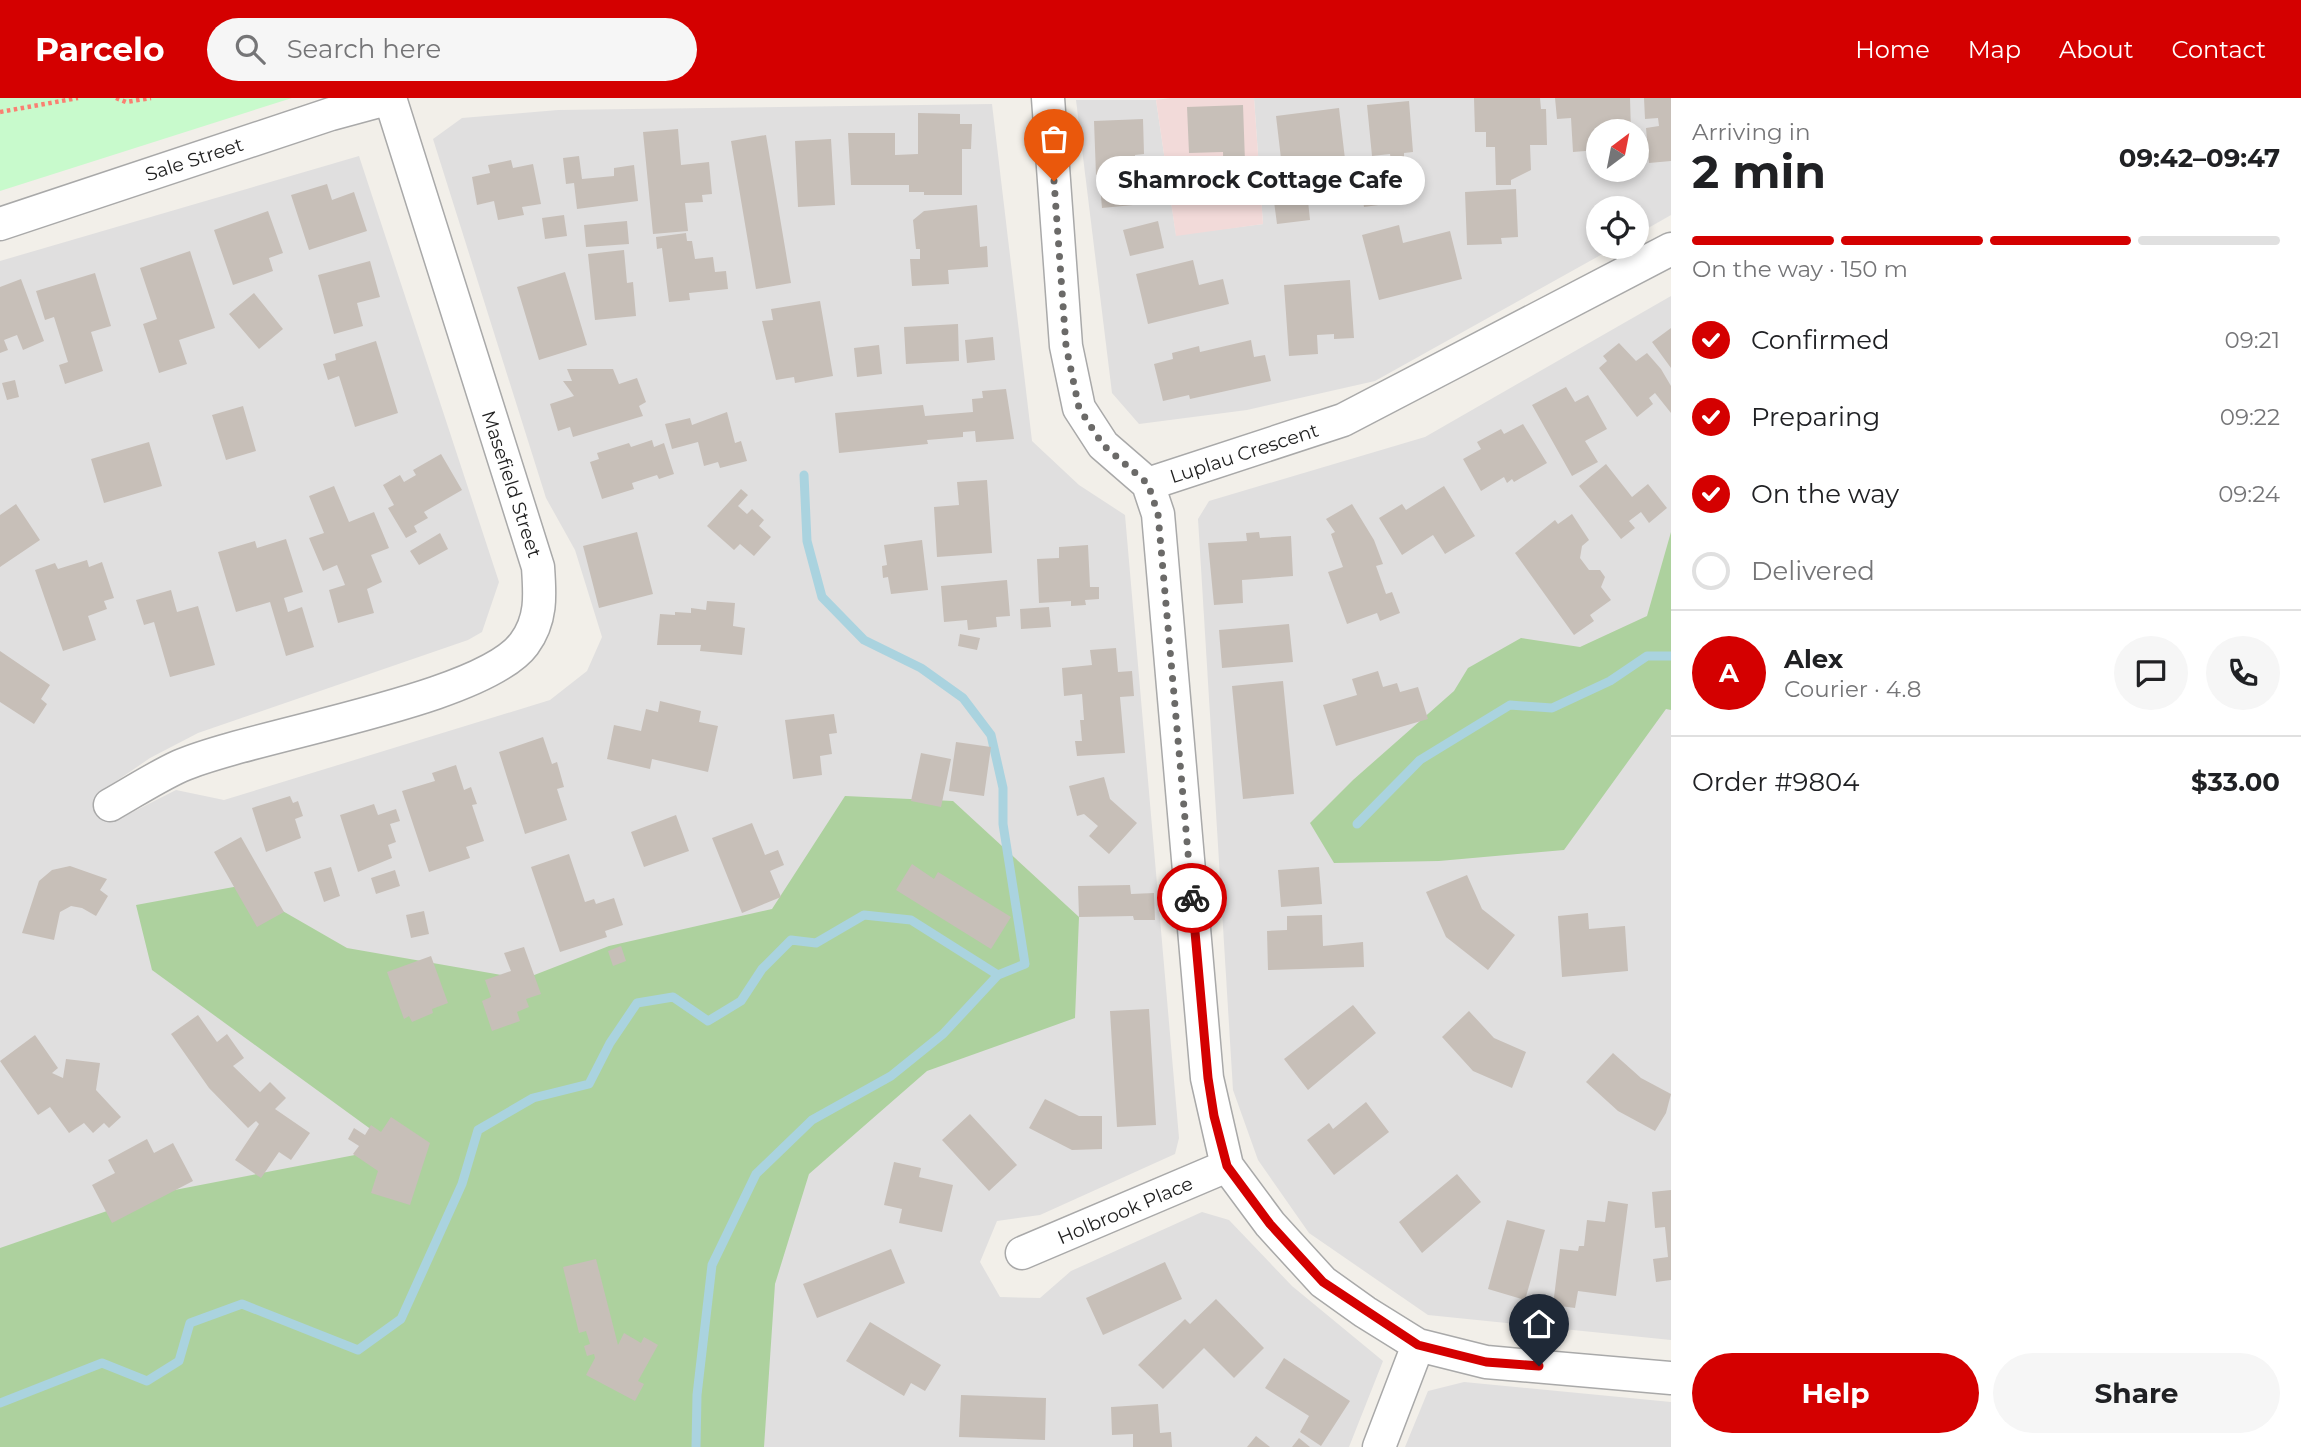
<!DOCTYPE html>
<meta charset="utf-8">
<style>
:root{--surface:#fff;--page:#f6f6f6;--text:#202124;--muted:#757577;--line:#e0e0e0;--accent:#d40000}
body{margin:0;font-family:Montserrat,sans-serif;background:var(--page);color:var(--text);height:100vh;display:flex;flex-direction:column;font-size:26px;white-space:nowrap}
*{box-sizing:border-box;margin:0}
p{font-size:23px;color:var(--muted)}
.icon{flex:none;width:38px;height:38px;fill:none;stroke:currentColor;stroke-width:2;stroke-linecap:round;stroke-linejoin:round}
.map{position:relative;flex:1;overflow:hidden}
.panel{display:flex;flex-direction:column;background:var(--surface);width:630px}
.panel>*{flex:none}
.needle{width:46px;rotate:32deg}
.controls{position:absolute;left:1586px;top:21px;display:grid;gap:14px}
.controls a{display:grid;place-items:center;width:63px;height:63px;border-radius:50%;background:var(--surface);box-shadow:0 4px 10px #0003;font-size:35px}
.pin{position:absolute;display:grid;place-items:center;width:60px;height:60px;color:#fff;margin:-72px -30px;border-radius:50% 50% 50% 0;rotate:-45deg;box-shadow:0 0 7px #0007}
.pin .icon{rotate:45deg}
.courier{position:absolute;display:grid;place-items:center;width:70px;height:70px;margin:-35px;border:5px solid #d40000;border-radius:50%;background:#fff;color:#222;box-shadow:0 2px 9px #0007}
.bubble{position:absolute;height:49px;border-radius:24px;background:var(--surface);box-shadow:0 4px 10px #0003;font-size:23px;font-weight:700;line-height:49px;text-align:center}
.summary em{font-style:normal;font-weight:700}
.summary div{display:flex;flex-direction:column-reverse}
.summary{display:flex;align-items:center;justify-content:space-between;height:119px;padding:0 21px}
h1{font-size:46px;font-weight:700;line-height:52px}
.bar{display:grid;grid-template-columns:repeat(4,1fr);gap:10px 7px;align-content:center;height:84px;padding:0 21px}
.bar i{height:9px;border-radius:5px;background:var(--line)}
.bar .selected{background:var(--accent)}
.bar p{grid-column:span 4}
.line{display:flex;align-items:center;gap:18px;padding:0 21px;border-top:2px solid var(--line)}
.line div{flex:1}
.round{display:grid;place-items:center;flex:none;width:74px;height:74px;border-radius:37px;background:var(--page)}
ol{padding:0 21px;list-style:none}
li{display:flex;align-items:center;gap:21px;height:77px}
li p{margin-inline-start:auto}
li .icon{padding:7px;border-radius:50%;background:var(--accent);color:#fff;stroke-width:4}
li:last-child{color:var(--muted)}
li i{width:38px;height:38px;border:4px solid var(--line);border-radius:50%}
.primary-button{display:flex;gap:14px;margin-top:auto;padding:14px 21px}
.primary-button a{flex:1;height:80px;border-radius:42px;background:var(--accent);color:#fff;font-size:28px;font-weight:700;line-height:80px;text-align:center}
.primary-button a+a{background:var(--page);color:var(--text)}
header{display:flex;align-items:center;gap:42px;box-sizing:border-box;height:98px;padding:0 35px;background:var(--accent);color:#fff}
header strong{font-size:33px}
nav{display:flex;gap:38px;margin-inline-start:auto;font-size:24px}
.search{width:490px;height:63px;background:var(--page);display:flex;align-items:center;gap:18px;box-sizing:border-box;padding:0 24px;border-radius:38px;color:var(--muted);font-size:26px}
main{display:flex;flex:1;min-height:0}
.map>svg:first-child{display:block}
</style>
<header>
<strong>Parcelo</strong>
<div class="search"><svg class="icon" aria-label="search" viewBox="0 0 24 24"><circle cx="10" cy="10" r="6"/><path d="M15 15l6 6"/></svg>Search here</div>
<nav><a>Home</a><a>Map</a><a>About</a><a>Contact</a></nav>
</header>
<main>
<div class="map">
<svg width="1671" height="1349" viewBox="0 0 1671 1349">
<rect width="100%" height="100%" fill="#f2efe9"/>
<path fill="#e0dfdf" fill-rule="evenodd" d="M1254 0H1671V117L1636 137V110H1598V149H1615L1375 283 1247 312 1139 326 1112 295 1076 2H1156L1176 137 1263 126ZM1598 33H1636V72H1598Z
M992 6 1032 343 1079 387 1125 417 1179 1040 1175 1056 1040 1117 997 1123 980 1164 1000 1199 1040 1200 1071 1173 1202 1114 1229 1122 1292 1188 1383 1263 1349 1349H0V163L359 58 499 484 482 534 468 542 198 635 150 660 99 695 115 723 176 692 224 702 550 602 587 573 602 539 575 452 546 400 433 41 462 20 558 12Z
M1671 198V1242L1428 1217 1309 1135 1258 1062 1233 992 1198 421 1209 403 1425 339Z
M1464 1284 1671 1304V1349H1405L1428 1293Z"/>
<path fill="#f2dad9" d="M1170 0H1254L1263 126 1176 138 1156 2Z"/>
<path fill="#add19e" d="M1671 434V612L1666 611 1564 752 1439 763 1334 765 1310 725 1353 682 1454 593 1468 570 1521 540 1580 549 1647 518Z
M845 698 953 703 1079 819 1075 920 927 973 809 1076 775 1186 764 1349H0V1150L159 1095 360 1056 376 1035 152 872 136 807 239 788 347 850 524 881 609 848 772 811Z"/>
<path fill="#c8facc" d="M0 0H292L0 93Z"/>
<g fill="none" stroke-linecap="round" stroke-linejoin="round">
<path stroke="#aad3df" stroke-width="9" d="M1357 726 1420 662 1510 607 1552 610 1610 583 1647 558H1671
M0 1305 102 1265 147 1283 179 1263 190 1225 242 1206 358 1252 401 1221 462 1086 478 1032 533 1000 589 986 610 945 637 905 673 899 708 923 741 903 762 871 791 842 816 845 864 817 911 822 998 877
M696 1349 697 1297 712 1167 756 1076 812 1022 891 978 943 936 998 877 1025 866 1003 726V690L991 637 963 600 921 570 864 542 822 499 807 443 804 377"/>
</g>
<path fill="#c7bfb8" d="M1474 0H1540L1541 11H1546L1547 47H1530L1531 72 1511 82V87H1496L1495 49H1486V34H1475Z
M1555 0H1630L1631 33H1598V52L1573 54 1571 20 1557 21Z
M1644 0H1671V63L1649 65 1646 30 1659 28 1658 20 1645 21Z
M1409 3 1413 54 1404 55V66L1392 67 1390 56 1372 58 1367 7Z
M1243 7 1246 92 1224 93 1223 54 1189 55 1187 9Z
M1339 10 1345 61 1282 69 1276 18Z
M918 15 960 16V26H972L971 51H962V97H924V94H909V87H851L848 35H895V57L918 56Z
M1143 21 1144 56 1135 57 1136 76 1096 77 1094 23Z
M678 31 681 67 709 64 712 96 702 97 703 104 685 105 688 133 653 136 643 34Z
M766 37 791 185 756 191 731 43Z
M831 41 835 107 798 109 795 43Z
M579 58 582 81 614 78V70L634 67 638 103 577 111 574 85 566 86 563 60Z
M511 62 513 70 533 66 541 106 522 109 524 117 498 122 494 103 477 107 472 79 490 75 488 67Z
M1396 72V75L1418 72 1421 93 1399 96 1400 104 1364 109 1359 77Z
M1131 84 1133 107 1102 110 1100 87Z
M327 86 332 102 354 94 367 133 309 152 291 97Z
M1516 91 1518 139 1501 140 1502 146 1467 147 1465 94Z
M1307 93 1310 122 1277 126 1273 96Z
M977 107 980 149 987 148 988 169 948 172 949 186 912 188 910 161H920V151H916L913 122 924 113Z
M268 113 283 155 269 160 273 173 233 187 214 132Z
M564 117 567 138 545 141 542 120Z
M627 123 629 146 586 149 584 127Z
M1158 123 1164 150 1130 158 1123 132Z
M1399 127 1403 145 1450 133 1462 181 1379 202 1362 137Z
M686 135 687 143H692L695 161 713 159 715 174 726 173 728 191 689 195 690 202 669 204 662 150 657 151 656 139Z
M624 152 627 185 633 184 636 218 595 222 588 156Z
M190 153 215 230 179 242 187 266 159 275 143 226 157 221 140 170Z
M1193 162 1199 187 1223 181 1229 206 1148 226 1136 176Z
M370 163 380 199 357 205 363 228 334 236 318 177Z
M565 174 587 247 539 262 517 189Z
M95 175 111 228 91 234 103 273 65 286 59 267 68 264 54 219 45 222 36 193Z
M21 181 44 243 23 252 17 237 4 242 8 252 0 255V189Z
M1350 182 1354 240 1334 241V236L1317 237 1318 256 1289 258 1284 187Z
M254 195 283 231 259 251 229 216Z
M820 203 833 278 795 285 794 279 776 282 762 223 773 222 771 211Z
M958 226 959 263 906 266 904 229Z
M1671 230V270L1652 244Z
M993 239 995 262 967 265 965 242Z
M1251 242 1254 259 1265 257 1271 283 1190 301 1189 297 1163 303 1154 266 1173 261 1172 255 1199 248 1200 254Z
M376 243 398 315 355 329 339 278 328 282 323 266 336 262 335 256Z
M1619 245 1636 263 1647 255 1661 271 1671 288V315L1655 295 1649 300 1653 306 1637 319 1599 270 1607 263 1603 258Z
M879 247 882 276 857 279 854 250Z
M567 271H613L619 286 637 280 646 304 639 308 643 318 573 339 570 329 558 333 550 306 574 298 563 283H572Z
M15 282 19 299 7 302 2 285Z
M1566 289 1575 304 1588 297 1607 331 1585 343 1598 364 1572 378 1532 307Z
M1006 291 1014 341 976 344 975 333 963 334V339L927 342 928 346 839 355 835 315 923 307 925 318 973 314 972 301 983 300 982 293Z
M243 308 256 353 226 362 212 317Z
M727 314 735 345 741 343 747 363 720 370 718 364 704 368 698 344 672 351 665 326 690 320 692 327Z
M1523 326 1547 365 1514 384 1512 381 1507 385 1504 379 1481 393 1463 361 1481 351 1477 344 1501 331 1504 336Z
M652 342 654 349 664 345 674 376 659 381 657 377 632 385 634 391 602 401 590 364 599 361 597 355 629 345 631 349Z
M149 344 162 388 104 405 91 361Z
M441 356 462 392 424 414 428 420 414 428 417 434 406 440 388 410 394 407 383 387 400 377 404 384 416 377 413 372Z
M1606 366 1632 399 1648 386 1667 410 1649 425 1641 414 1629 423 1635 430 1621 441 1579 388Z
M987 382 992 455 937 459 934 409 959 407 957 384Z
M334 388 349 424 374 414 389 450 371 457 382 484 367 491 374 515 338 525 329 492 345 487 337 467 323 473 309 440 324 435 309 398Z
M1444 388 1475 438 1445 456 1433 437 1402 457 1379 420 1402 406 1406 412Z
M741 391 748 397 738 408 747 416 752 411 764 422 759 428 771 439 754 458 740 446 734 452 707 428Z
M16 406 40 442 0 469V417Z
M1352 406 1374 442 1383 466 1376 468 1386 496 1392 494 1400 515 1380 523 1377 515 1347 526 1328 474 1343 469 1331 436 1335 434 1326 421Z
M1572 416 1589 442 1582 448 1580 460 1589 472H1600L1605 479 1601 489 1611 502 1590 517 1594 523 1574 537 1515 455 1555 422 1558 426Z
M637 434 653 496 599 510 583 448Z
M1259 434 1260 440 1291 438 1293 478 1242 482 1243 505 1214 507 1208 445 1247 443 1246 435Z
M440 435 448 451 419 467 410 453Z
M286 441 303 494 284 500 288 514 302 509 314 549 286 558 270 504 236 514 218 454 255 443 257 450Z
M922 442 928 492 891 496 888 479 883 480 882 468 887 467 884 447Z
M1088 447 1090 489H1099V501L1085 502 1086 507 1071 508V503L1039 505 1037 461 1059 460V449Z
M87 462 89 469 102 464 114 500 104 503 107 511 88 518 96 542 63 553 35 472 55 465 58 471Z
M1007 482 1010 518 996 519 997 529 968 532 967 522 944 524 941 488Z
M171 492 177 514 198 508 215 567 170 579 154 524 144 527 136 502Z
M707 503 735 505 733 528 745 530 742 557 700 553 701 547H657L660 516 675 517V514L691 515V510L706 512Z
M1049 509 1051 529 1021 531 1020 511Z
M1289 526 1293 564 1222 570 1219 532Z
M960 536 980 540 977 552 958 548Z
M1116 550 1118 574 1132 573 1134 598 1120 599 1125 655 1077 658 1075 643H1082L1080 622H1084L1082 596 1064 598 1062 570 1092 567 1090 552Z
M0 553 50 587 41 601 47 606 34 626 0 604Z
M1378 573 1383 589 1397 585 1400 594 1418 589 1428 621 1336 648 1323 607 1357 597 1352 581Z
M1283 583 1294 696 1243 701 1232 588Z
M660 603 701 613 699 624 718 628 708 674 652 661 650 671 607 661 614 627 641 633 646 611 658 614Z
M834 616 837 635 829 636 832 656 820 658 822 677 793 681 785 622Z
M543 639 552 666 557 664 564 689 557 691 567 722 525 736 499 654Z
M956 644 991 649 984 698 949 693Z
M921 655 951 661 941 709 911 703Z
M456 667 464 692 471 689 477 706 472 707 484 743 466 749 470 760 429 774 402 693 435 683 432 675Z
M1104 679 1110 701 1137 725 1109 756 1089 738 1098 728 1084 716 1077 718 1069 688Z
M290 698 293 705 298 703 303 718 295 721 301 740 266 754 252 710Z
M374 706 378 717 396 711 400 723 390 726 396 744 388 747 392 760 358 774 340 717Z
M676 717 689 753 644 769 631 734Z
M752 725 765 757 778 752 784 767 770 773 781 799 742 815 712 740Z
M241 739 284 814 257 829 214 754Z
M569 756 585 804 594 801 596 806 614 800 623 827 605 833 607 839 560 854 531 769Z
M912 766 934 781 938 774 1011 819 991 851 896 792Z
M70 768 107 781 100 792 108 798 96 818 82 810 71 808 60 814 54 842 22 835 39 783 52 772Z
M331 769 340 798 324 804 314 774Z
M1319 769 1322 806 1281 809 1278 772Z
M395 772 400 788 376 796 371 780Z
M1467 777 1482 811 1515 837 1488 872 1446 839 1426 794Z
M1130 787 1131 796 1154 795 1155 822H1134L1133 818 1079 819 1078 788Z
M424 813 429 836 411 840 406 817Z
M1588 815 1589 831 1625 828 1628 873 1562 879 1558 818Z
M1322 817 1323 848 1363 844 1364 869 1268 872 1267 833 1287 832V818Z
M621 848 626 863 613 868 608 853Z
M524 849 541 896 526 901 529 909 517 914 520 923 492 933 482 903 491 899 485 882 511 873 504 855Z
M431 858 448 905 432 911 433 915 412 924 409 918 404 921 387 874Z
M1353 907 1376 935 1308 992 1284 961Z
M1149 911 1156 1027 1117 1029 1110 913Z
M1469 913 1494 940 1526 954 1512 990 1473 973 1442 939Z
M198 917 217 944 227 936 244 960 233 968 260 994 270 984 286 1000 275 1011 310 1035 291 1062 279 1054 261 1080 235 1062 259 1026 256 1023 248 1030 209 990 171 936Z
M35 937 58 970 52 975 63 980 66 961 100 965 96 992 121 1019 109 1030 104 1025 93 1035 84 1025 69 1035 50 1009 38 1017 0 963Z
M1613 955 1641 980 1671 996 1666 1015 1655 1033 1618 1013 1586 984Z
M1045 1001 1079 1018H1102V1051L1072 1052 1029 1030Z
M1366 1004 1389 1034 1334 1077 1307 1042 1329 1025 1333 1031Z
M970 1016 1017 1067 989 1093 942 1042Z
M391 1019 430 1045 410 1107 371 1095 378 1073 353 1056 359 1048 348 1041 354 1030 365 1037 371 1027 381 1034Z
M147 1041 154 1055 173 1045 193 1083 112 1125 92 1087 115 1075 108 1062Z
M894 1064 921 1070 919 1079 953 1087 942 1134 899 1125 902 1111 884 1107Z
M1457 1076 1481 1104 1422 1155 1399 1124Z
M1671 1092V1182L1656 1184 1653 1161 1668 1159 1665 1129 1655 1130 1652 1094Z
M1608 1103 1628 1106 1616 1198 1578 1193 1575 1210 1553 1207 1560 1151 1578 1153 1579 1148H1584L1587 1122 1605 1124Z
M1507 1122 1545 1132 1525 1202 1488 1191Z
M891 1151 905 1185 817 1220 803 1186Z
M596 1161 618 1247 624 1235 641 1245 644 1239 658 1247 638 1283 644 1286 635 1303 586 1277 595 1260 594 1256 587 1258 584 1248 590 1246 586 1233 579 1235 563 1169Z
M1165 1164 1182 1201 1103 1237 1086 1200Z
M1216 1201 1264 1250 1234 1280 1204 1250 1163 1291 1138 1267 1185 1221 1190 1226Z
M870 1224 941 1267 925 1293 911 1285 904 1298 846 1263Z
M1284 1260 1350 1303 1321 1348 1300 1334 1309 1318 1265 1290Z
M961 1297 1046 1300 1045 1342 959 1339Z
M1158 1306 1160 1335 1171 1334 1172 1349H1133V1336L1112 1337 1111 1309Z
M1256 1338 1270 1349H1247Z
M1299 1340 1310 1349H1292Z"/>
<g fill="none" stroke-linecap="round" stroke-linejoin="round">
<g stroke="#a9a9a9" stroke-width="35">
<path id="minor" d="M1048 0 1066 248 1079 310 1103 347 1148 386 1343 322 1671 151
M0 126 331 16 390 0
M1148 386 1158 416 1207 980 1227 1068 1270 1126 1323 1184 1365 1214 1418 1247 1486 1264 1671 1280
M110 707C133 694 156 679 180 668 254 636 482 603 524 546 542 522 540 497 538 469L390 0
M1022 1155 1227 1068
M1379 1349 1418 1247"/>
</g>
<path stroke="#fa8072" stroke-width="4.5" stroke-dasharray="3.5 3.5" stroke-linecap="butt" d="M116 0 126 4 151 0
M0 14 78 0"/>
<use href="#minor" stroke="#fff" stroke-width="32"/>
</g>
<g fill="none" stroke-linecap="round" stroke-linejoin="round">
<path stroke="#6b6a68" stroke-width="7" stroke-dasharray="0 12.6" d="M1054 83 1066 248 1079 310 1103 347 1148 386 1158 416 1192 800"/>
<path stroke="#d40000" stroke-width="9" d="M1192 800 1208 980 1214 1018 1227 1068 1270 1126 1323 1184 1418 1247 1486 1264 1539 1268"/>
</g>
<g text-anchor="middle" stroke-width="5" stroke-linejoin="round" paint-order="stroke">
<g font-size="19" fill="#222" stroke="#fff">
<text transform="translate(194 61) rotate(-18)" y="7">Sale Street</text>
<text transform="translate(1244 355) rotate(-18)" y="7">Luplau Crescent</text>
<text transform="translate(512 386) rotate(72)" y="7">Masefield Street</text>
<text transform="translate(1125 1112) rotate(-23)" y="7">Holbrook Place</text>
</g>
</g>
</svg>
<div class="controls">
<a><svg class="needle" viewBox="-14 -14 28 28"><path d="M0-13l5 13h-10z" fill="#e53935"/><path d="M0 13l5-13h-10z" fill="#757577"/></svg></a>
<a><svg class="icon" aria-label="locate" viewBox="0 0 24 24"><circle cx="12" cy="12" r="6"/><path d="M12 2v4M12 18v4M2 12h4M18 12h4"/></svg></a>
</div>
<div class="pin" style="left:1054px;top:83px;background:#ea580c"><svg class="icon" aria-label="bag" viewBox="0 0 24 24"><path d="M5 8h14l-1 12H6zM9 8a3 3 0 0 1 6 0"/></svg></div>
<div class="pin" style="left:1539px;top:1268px;background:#1f2937"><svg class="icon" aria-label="home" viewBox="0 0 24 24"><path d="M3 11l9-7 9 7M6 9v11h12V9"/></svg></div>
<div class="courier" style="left:1192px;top:800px"><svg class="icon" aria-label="bike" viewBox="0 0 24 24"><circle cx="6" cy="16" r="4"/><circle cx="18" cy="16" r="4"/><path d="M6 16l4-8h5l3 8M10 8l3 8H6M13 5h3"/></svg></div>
<div class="bubble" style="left:1096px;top:58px;width:329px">Shamrock Cottage Cafe</div>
</div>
<section class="panel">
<div class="summary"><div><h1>2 min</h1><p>Arriving in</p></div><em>09:42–09:47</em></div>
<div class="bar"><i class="selected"></i><i class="selected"></i><i class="selected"></i><i></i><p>On the way · 150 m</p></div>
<ol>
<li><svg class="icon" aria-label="check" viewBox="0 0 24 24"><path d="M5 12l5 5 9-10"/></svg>Confirmed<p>09:21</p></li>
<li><svg class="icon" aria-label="check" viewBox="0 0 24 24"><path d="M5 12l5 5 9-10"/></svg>Preparing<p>09:22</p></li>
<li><svg class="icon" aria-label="check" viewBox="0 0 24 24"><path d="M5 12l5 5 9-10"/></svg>On the way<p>09:24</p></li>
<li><i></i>Delivered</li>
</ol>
<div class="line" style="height:126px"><b class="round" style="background:var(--accent);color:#fff">A</b><div><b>Alex</b><p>Courier · 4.8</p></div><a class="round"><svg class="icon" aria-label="chat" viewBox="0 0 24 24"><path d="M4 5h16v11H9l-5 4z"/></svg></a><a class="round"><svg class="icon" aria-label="phone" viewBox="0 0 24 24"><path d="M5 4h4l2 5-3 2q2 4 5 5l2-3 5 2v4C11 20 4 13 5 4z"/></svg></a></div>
<div class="line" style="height:91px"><div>Order #9804</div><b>$33.00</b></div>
<div class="primary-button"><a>Help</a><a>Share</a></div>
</section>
</main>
